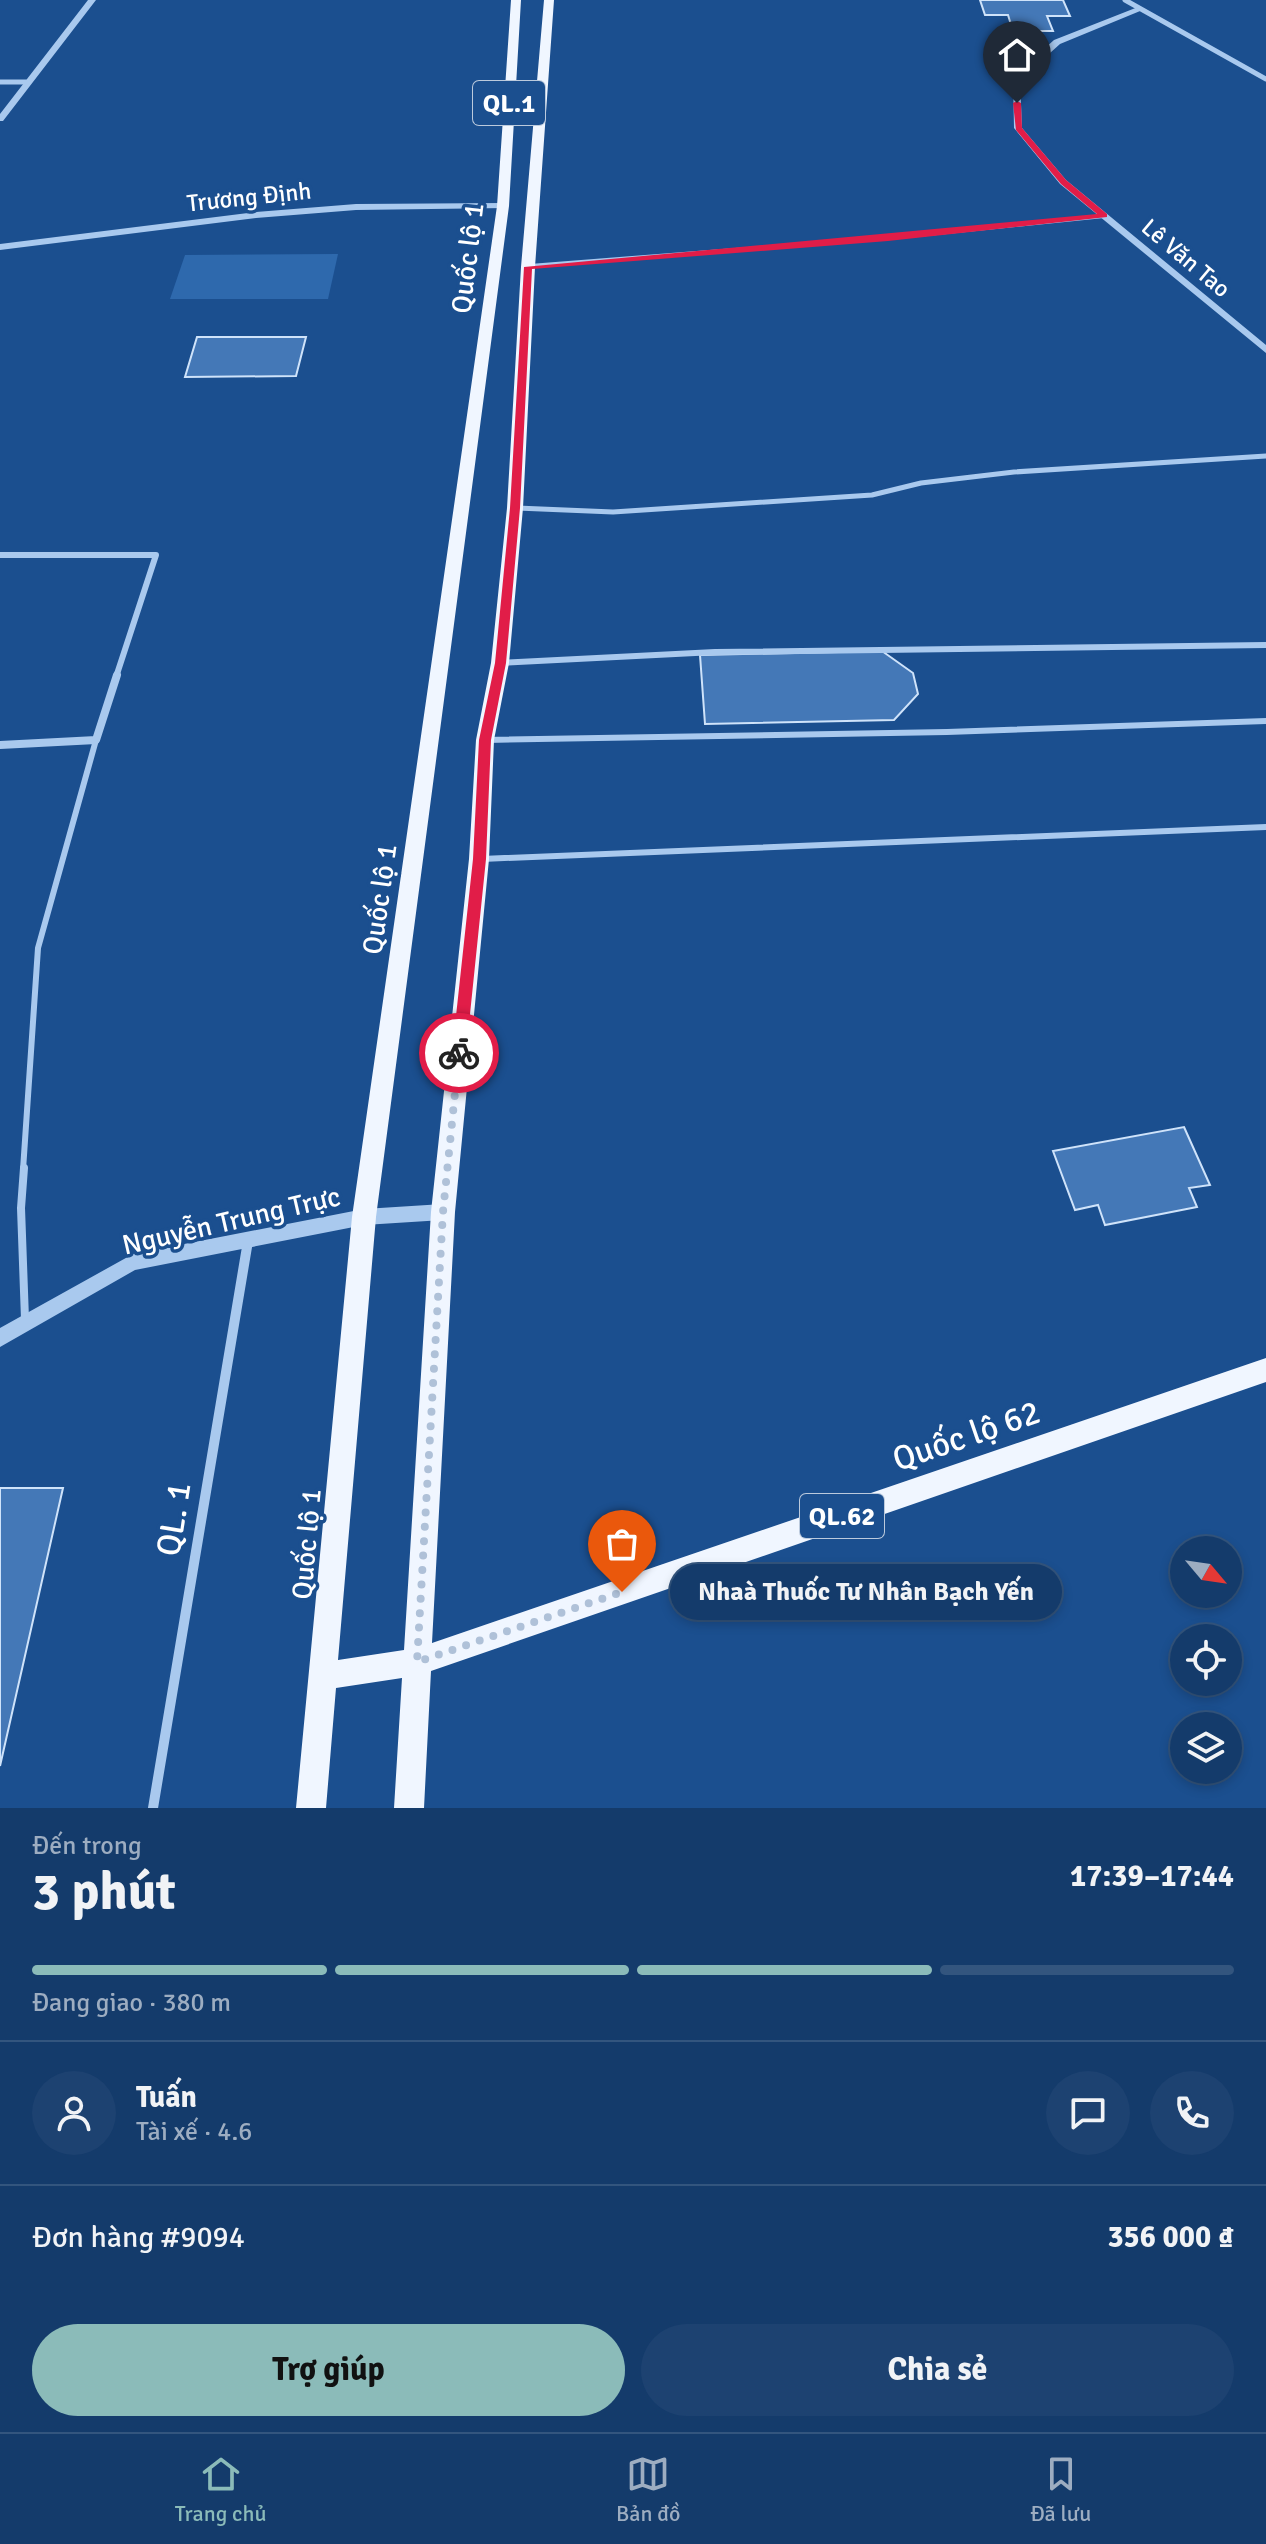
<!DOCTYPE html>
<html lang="vi">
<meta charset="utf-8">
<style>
:root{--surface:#143b6b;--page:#1d4271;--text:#f1f3f6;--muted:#9dadc1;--line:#33557e;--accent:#8bbbb9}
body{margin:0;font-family:Signika,sans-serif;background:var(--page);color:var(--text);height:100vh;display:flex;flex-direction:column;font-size:30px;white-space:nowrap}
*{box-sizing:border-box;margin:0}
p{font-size:26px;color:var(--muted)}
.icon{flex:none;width:44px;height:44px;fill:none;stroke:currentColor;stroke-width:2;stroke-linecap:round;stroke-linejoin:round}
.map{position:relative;height:1808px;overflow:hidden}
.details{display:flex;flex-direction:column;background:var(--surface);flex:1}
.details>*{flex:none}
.needle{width:52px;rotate:119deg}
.tools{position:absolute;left:1170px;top:1536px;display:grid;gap:16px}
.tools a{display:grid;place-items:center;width:72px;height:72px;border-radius:50%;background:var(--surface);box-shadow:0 4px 12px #0003,0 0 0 2px var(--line);font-size:40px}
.pin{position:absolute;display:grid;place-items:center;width:68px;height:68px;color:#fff;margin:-82px -34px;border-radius:50% 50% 50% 0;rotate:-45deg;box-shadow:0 0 8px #0007}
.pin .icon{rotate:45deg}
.courier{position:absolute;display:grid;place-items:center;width:80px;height:80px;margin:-40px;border:6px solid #e11d48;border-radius:50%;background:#fff;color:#222;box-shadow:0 2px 10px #0007}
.bubble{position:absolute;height:56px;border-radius:28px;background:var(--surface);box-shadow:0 4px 12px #0003,0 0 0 2px var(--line);font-size:26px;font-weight:700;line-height:56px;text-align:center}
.head em{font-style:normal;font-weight:700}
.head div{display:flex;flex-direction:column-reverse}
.head{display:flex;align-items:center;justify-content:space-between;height:136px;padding:0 32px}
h1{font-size:52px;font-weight:700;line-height:60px}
.bar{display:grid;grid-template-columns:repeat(4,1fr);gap:12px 8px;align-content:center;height:96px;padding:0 32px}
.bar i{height:10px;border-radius:6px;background:var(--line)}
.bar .on{background:var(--accent)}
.bar p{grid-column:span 4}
.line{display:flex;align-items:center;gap:20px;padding:0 32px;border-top:2px solid var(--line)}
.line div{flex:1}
.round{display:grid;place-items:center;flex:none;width:84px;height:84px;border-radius:42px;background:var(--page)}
.cta{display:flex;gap:16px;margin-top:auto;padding:16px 32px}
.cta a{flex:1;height:92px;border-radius:48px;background:var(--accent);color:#111;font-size:32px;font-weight:700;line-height:92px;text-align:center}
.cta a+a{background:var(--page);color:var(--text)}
.tab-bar{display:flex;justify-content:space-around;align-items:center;height:112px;border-top:2px solid var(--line);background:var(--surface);font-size:22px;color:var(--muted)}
.tab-bar a{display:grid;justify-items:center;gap:4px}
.tab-bar .on{color:var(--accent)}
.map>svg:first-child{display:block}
</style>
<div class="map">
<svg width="1266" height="1808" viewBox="0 0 1266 1808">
<rect width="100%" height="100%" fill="#1b4f8f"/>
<path fill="#2e69ad" d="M338 254 328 299H170L185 255Z"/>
<path fill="#4478b7" stroke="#cfe3fa" stroke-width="2" d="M980 0H1063L1070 16H1047L1053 31H1013L1008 15H985Z
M197 337H306L296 376 185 377Z
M882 651 913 673 918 694 894 720 705 724 700 655Z
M1184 1127 1210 1185 1189 1188 1197 1207 1105 1225 1098 1205 1075 1210 1053 1151Z
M0 1488H63L0 1766Z"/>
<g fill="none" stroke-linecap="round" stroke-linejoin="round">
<path stroke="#a9c9ee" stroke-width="4" d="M530 266 888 238 1104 216"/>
<path stroke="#a9c9ee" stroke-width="5" d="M517 508 613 512 872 495 921 483 1014 472 1266 456"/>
<path stroke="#a9c9ee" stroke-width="6" d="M486 740 947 732 1266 721
M482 859 1266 827
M23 1170 38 948 96 740"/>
<path stroke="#a9c9ee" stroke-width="8" d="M24 1168 21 1208 25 1319"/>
<path stroke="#a9c9ee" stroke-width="5" d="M1125 0 1266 79
M0 82H26"/>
<path stroke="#a9c9ee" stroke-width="6" d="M0 555H156L116 677
M500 663 715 652 1266 645"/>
<path stroke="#a9c9ee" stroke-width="8" d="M0 745 96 740 117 675"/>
<path stroke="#a9c9ee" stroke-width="10" d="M153 1808 248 1241"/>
<path fill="#a9c9ee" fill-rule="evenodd" d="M88 0H96L3 121H0V114Z
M1138 7 1145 9 1060 44 1020 80 1022 128 1066 180 1266 345V353L1060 184 1014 128 1013 77 1054 40Z
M503 203 507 206 506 208 356 210 256 218 0 250V244L256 212 356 204Z
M443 1204 449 1206 451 1212 449 1218 443 1220 364 1225 135 1270 0 1347V1328L133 1254 364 1209Z"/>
<path fill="#f0f6ff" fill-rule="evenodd" d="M511 0H521L509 206 376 1217 338 1660 404 1650 431 1212 469 859 476 740 491 663 507 508 521 267 544 0H554L535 267 523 508 509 663 494 740 489 859 455 1212 432 1643 1266 1358V1382L431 1671 424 1808H394L402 1678 336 1688 326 1808H296L352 1217 497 206Z"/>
</g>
<path fill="#e11d48" d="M1017 101 1021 103 1022 128 1066 180 1107 214V217L888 241 532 269 520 508 506 663 491 740 486 859 466 1053 459 1059 454 1057 452 1053 473 859 479 740 495 663 510 508 524 267 1097 214 1061 184 1016 130 1013 103Z"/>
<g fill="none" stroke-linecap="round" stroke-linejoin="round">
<path stroke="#afc1d8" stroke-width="8" stroke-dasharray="0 14.4" d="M459 1053 443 1212 417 1662 622 1592"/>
</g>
<g text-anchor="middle" stroke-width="7" stroke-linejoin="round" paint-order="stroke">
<g font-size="24" fill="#fff" stroke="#1b4f8f">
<text transform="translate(249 197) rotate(-6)" y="8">Trương Định</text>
<text transform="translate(1186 258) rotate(40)" y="8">Lê Văn Tao</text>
</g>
<g fill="#1b4f8f" stroke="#bbcadd" stroke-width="2">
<rect x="473" y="81" width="72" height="44" rx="6"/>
<rect x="800" y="1494" width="84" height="44" rx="6"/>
</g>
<g font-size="26" font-weight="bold" fill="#fff">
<text x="509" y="112">QL.1</text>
<text x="842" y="1525">QL.62</text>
</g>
<g font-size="28" fill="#fff" stroke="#1b4f8f">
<text transform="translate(467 258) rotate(-83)" y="10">Quốc lộ 1</text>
<text transform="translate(379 899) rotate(-82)" y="10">Quốc lộ 1</text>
<text transform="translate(231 1220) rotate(-13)" y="10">Nguyễn Trung Trực</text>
<text transform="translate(306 1544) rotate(-85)" y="10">Quốc lộ 1</text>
</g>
<g font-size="34" fill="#fff" stroke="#1b4f8f">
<text transform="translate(966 1435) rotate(-19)" y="12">Quốc lộ 62</text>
<text transform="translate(173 1519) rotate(-81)" y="12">QL. 1</text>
</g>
</g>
</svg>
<div class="tools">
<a><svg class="needle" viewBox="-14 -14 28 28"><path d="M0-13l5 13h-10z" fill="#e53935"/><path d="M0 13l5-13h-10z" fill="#9dadc1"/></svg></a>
<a><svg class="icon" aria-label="locate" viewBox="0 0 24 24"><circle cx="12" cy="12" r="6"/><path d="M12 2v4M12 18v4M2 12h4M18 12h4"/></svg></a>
<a><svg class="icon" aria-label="layers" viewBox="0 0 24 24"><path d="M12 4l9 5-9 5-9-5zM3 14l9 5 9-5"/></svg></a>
</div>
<div class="pin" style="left:622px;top:1592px;background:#ea580c"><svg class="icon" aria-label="bag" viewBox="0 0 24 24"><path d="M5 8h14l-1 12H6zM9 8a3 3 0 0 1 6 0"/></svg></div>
<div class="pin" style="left:1017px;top:103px;background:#1f2937"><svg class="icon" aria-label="home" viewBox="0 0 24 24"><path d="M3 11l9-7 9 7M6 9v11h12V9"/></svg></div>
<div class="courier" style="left:459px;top:1053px"><svg class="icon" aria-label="bike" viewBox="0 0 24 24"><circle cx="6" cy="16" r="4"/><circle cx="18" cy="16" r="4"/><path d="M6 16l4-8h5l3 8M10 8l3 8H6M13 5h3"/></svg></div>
<div class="bubble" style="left:670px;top:1564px;width:392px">Nhaà Thuốc Tư Nhân Bạch Yến</div>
</div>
<section class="details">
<div class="head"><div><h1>3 phút</h1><p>Đến trong</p></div><em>17:39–17:44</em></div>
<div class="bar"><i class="on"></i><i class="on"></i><i class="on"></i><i></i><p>Đang giao · 380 m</p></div>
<div class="line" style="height:144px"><a class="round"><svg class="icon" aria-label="person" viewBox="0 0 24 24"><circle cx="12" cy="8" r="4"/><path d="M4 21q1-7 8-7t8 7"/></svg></a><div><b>Tuấn</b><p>Tài xế · 4.6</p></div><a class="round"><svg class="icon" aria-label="chat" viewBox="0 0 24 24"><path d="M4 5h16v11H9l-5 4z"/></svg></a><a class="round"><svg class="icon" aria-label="phone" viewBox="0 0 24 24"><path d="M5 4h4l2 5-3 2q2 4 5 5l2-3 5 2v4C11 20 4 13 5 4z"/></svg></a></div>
<div class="line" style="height:104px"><div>Đơn hàng #9094</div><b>356 000 ₫</b></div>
<div class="cta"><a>Trợ giúp</a><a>Chia sẻ</a></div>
</section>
<nav class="tab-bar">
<a class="on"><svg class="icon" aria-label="home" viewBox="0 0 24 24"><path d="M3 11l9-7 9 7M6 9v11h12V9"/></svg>Trang chủ</a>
<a><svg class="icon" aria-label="map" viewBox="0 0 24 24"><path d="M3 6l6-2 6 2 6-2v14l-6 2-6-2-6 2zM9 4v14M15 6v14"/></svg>Bản đồ</a>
<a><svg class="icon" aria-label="saved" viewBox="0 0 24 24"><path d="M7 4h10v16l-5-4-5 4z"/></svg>Đã lưu</a>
</nav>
